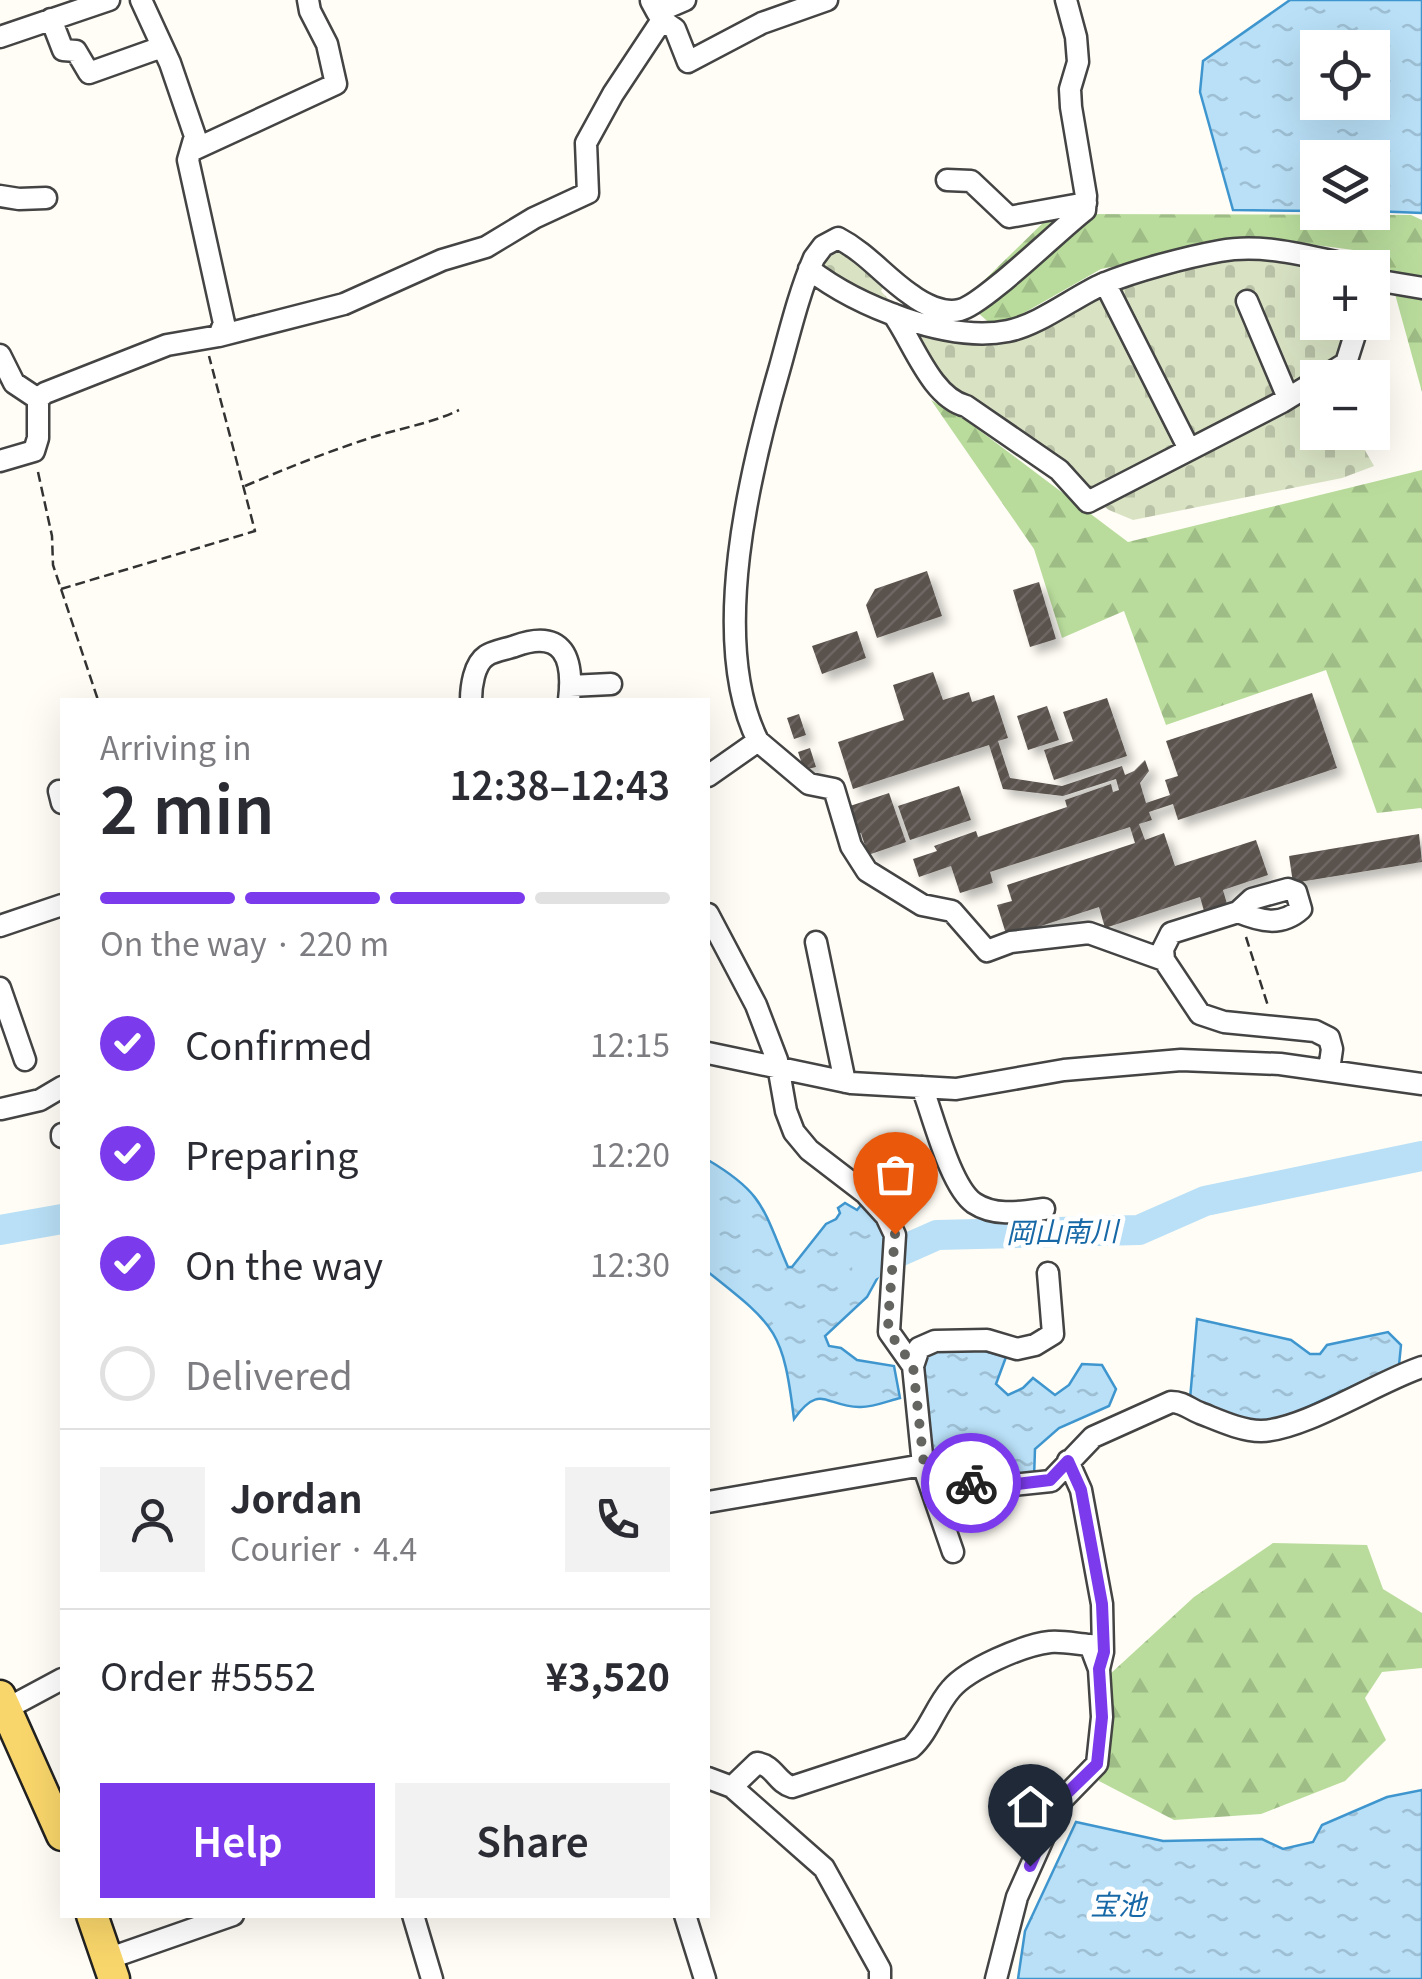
<!DOCTYPE html>
<meta charset="utf-8">
<style>
:root{--surface:#fff;--page:#f2f2f3;--text:#2b2b33;--muted:#7c7c81;--line:#e1e1e2;--accent:#7c3aed}
body{margin:0;font-family:Georgia,"Noto Sans JP",serif;background:var(--page);color:var(--text);height:100vh;display:flex;flex-direction:column;font-size:38px;white-space:nowrap}
*{box-sizing:border-box;margin:0}
p{font-size:32px;color:var(--muted)}
.icon{flex:none;width:55px;height:55px;fill:none;stroke:currentColor;stroke-width:2;stroke-linecap:round;stroke-linejoin:round}
.map{position:relative;flex:1;overflow:hidden}
.details{position:absolute;left:60px;top:698px;width:650px;height:1220px;display:flex;flex-direction:column;background:var(--surface);border-radius:0px;box-shadow:0 10px 40px #0002}
.details>*{flex:none}
.tools{position:absolute;left:1300px;top:30px;display:grid;gap:20px}
.tools a{display:grid;place-items:center;width:90px;height:90px;border-radius:0px;background:var(--surface);box-shadow:0 10px 40px #0002;font-size:50px}
.pin{position:absolute;display:grid;place-items:center;width:85px;height:85px;color:#fff;margin:-102px -42px;border-radius:50% 50% 50% 0;rotate:-45deg;box-shadow:0 0 10px #0007}
.pin .icon{rotate:45deg}
.courier{position:absolute;display:grid;place-items:center;width:100px;height:100px;margin:-50px;border:8px solid #7c3aed;border-radius:50%;background:#fff;color:#222;box-shadow:0 2px 12px #0007}
.headline em{font-style:normal;font-weight:600}
.headline div{display:flex;flex-direction:column-reverse}
.headline{display:flex;align-items:center;justify-content:space-between;height:170px;padding:0 40px}
h1{font-size:65px;font-weight:600;line-height:75px}
.bar{display:grid;grid-template-columns:repeat(4,1fr);gap:15px 10px;align-content:center;height:120px;padding:0 40px}
.bar i{height:12px;border-radius:8px;background:var(--line)}
.bar .on{background:var(--accent)}
.bar p{grid-column:span 4}
.line{display:flex;align-items:center;gap:25px;padding:0 40px;border-top:2px solid var(--line)}
.line div{flex:1}
.round{display:grid;place-items:center;flex:none;width:105px;height:105px;border-radius:0px;background:var(--page)}
ol{padding:0 40px;list-style:none}
li{display:flex;align-items:center;gap:30px;height:110px}
li p{margin-inline-start:auto}
li .icon{padding:10px;border-radius:50%;background:var(--accent);color:#fff;stroke-width:4}
li:last-child{color:var(--muted)}
li i{width:55px;height:55px;border:5px solid var(--line);border-radius:50%}
.action{display:flex;gap:20px;margin-top:auto;padding:20px 40px}
.action a{flex:1;height:115px;border-radius:0px;background:var(--accent);color:#fff;font-size:40px;font-weight:600;line-height:115px;text-align:center}
.action a+a{background:var(--page);color:var(--text)}
.map>svg:first-child{display:block}
</style>
<div class="map">
<svg width="1422" height="1979" viewBox="0 0 1422 1979">
<defs>
<pattern id="forest-firs" width="22" height="20" patternUnits="userSpaceOnUse" patternTransform="scale(2.5)"><rect width="22" height="20" fill="#b9dc9c"/><path d="M5 1l3.5 6h-7zM16 11l3.5 6h-7z" fill="#9ebc85"/></pattern>
<pattern id="cemetery-stones" width="16" height="16" patternUnits="userSpaceOnUse" patternTransform="scale(2.5)"><rect width="16" height="16" fill="#d9e3c4"/><path d="M2 7V4a2 2 0 0 1 4 0v3zM10 15v-3a2 2 0 0 1 4 0v3z" fill="#b9c2a7"/></pattern>
<pattern id="water-ripples" width="26" height="14" patternUnits="userSpaceOnUse" patternTransform="scale(2.5)"><rect width="26" height="14" fill="#b9e0f7"/><path d="M2 4q2-2 4 0t4 0M15 11q2-2 4 0t4 0" fill="none" stroke="#9ebfd3"/></pattern>
<pattern id="building-hatch" width="6" height="6" patternUnits="userSpaceOnUse" patternTransform="scale(2.5)"><rect width="6" height="6" fill="#5a524d"/><path d="M-1 1l2-2M0 6l6-6M5 7l2-2" fill="none" stroke="#6d6662"/></pattern>
<filter id="shadow"><feDropShadow dx="7" dy="7" stdDeviation="5" flood-color="#0004"/></filter>
</defs>
<rect width="100%" height="100%" fill="#fffdf5"/>
<path fill="url(#forest-firs)" d="M1052 214 1411 215 1422 220V392L1384 254 1263 238 1101 269 996 329 964 300Z
M931 400 967 421 1128 542 1422 470V810L1421 808 1377 813 1326 670 1166 725 1124 611 1062 638 1034 549Z
M1273 1543 1367 1545 1383 1589 1422 1613V1668L1382 1672 1365 1698 1386 1740 1345 1781 1261 1814 1174 1820 1099 1781 1109 1675 1194 1597Z"/>
<path fill="url(#cemetery-stones)" d="M840 242 886 282 881 291 918 332 974 340 1111 288 1256 250 1318 268V322L1367 323 1354 360 1318 378V432L1355 433 1374 466 1342 478 1133 520 1109 510 1085 493 942 388 914 335 815 266Z"/>
<path fill="url(#water-ripples)" stroke="#3f96cf" stroke-width="2.5" fill-rule="evenodd" d="M1290 0H1422V213L1373 211 1372 158H1318L1317 211 1233 210 1200 92 1203 61ZM1318 48H1372V102H1318Z
M708 1160C764 1193 763 1209 788 1267H792L826 1224 836 1219 840 1213 838 1208 845 1203 857 1210 862 1204 886 1224 884 1266 867 1297 825 1336 829 1346 841 1348 857 1360 894 1366 900 1398C888 1401 871 1408 859 1407 825 1406 820 1383 794 1419 783 1330 776 1326 708 1272Z
M1197 1319 1291 1340 1310 1354H1320L1327 1345 1388 1332 1401 1345 1399 1365 1268 1425 1246 1423 1190 1399Z
M974 1348 1006 1357 996 1384 1008 1395 1023 1388 1033 1378 1055 1395 1069 1385 1082 1364 1102 1365 1116 1389 1109 1406 1059 1428 1035 1449 1034 1478 979 1482 932 1459 924 1366 930 1349Z
M1422 1790V1979H1018L1025 1931 1076 1822 1163 1841 1262 1839 1283 1849 1313 1842 1322 1825 1387 1797Z"/>
<g fill="none" stroke-linecap="round" stroke-linejoin="round">
<path stroke="#b9e0f7" stroke-width="30" d="M0 1230 62 1219
M867 1266 937 1235 1139 1230 1205 1201 1422 1156"/>
</g>
<path fill="url(#building-hatch)" filter="url(#shadow)" d="M927 571 942 616 877 638 866 605 875 589Z
M1039 582 1056 639 1030 647 1013 590Z
M857 631 866 658 822 674 812 646Z
M933 672 943 700 969 692 972 702 994 695 1008 738 998 741 1010 778 1062 786 1122 766 1125 775 1134 771 1145 760 1149 771 1140 783 1146 803 1170 795 1165 780 1178 776 1166 741 1312 693 1337 768 1178 820 1173 804 1149 812 1152 820 1139 824 1145 840 1164 833 1175 866 1256 840 1268 875 1223 890 1227 904 1204 911 1200 897 1105 928 1099 907 1007 937 997 905 1012 901 1007 885 1135 843 1130 827 990 872 993 883 960 893 951 866 919 877 913 859 937 851 934 846 976 831 978 837 1067 807 1065 800 1111 784 1113 792 1119 790 1116 779 1063 796 1003 789 989 745 853 789 838 742 904 720 893 685Z
M1107 698 1127 756 1054 780 1044 750 1073 741 1063 712Z
M1047 706 1059 740 1028 750 1017 716Z
M799 714 806 735 794 739 787 718Z
M810 748 816 767 804 770 798 752Z
M959 786 971 820 910 840 898 806Z
M889 793 906 842 868 855 861 833 853 835 844 808Z
M1419 834 1422 862 1293 883 1289 856Z"/>
<g fill="none" stroke-linecap="round" stroke-linejoin="round">
<g stroke="#444" stroke-width="25">
<path id="street" d="M651 1 657 12 685 0
M657 12 662 20 675 29 688 62 762 23 827 0
M51 19 63 50 76 51 89 73 162 47
M0 37 109 0
M191 151 336 84 327 44 310 11 308 0
M947 180 971 181 1009 217 1086 203
M0 196 19 199 46 198
M809 269C857 306 948 343 1008 331 1039 325 1074 297 1103 284 1134 271 1187 257 1220 251 1267 242 1317 259 1363 268
M1372 275 1381 281 1422 288
M1105 283 1189 449
M1247 301 1288 398
M893 314C913 342 931 397 966 406L1059 470 1088 502 1282 402 1318 380
M219 336 344 304 442 260 486 247 534 218 588 193 586 143 613 94 662 20
M0 355 14 383 38 399
M1322 378 1346 363 1359 322
M0 461 34 451 38 438V399L45 393 167 345 219 336 224 323 188 160 195 136 170 63 141 0
M570 686 611 684
M471 700C471 687 474 664 486 656 493 651 507 649 515 646 564 628 574 659 569 700
M758 741C708 641 750 470 780 367 790 331 799 293 814 258L823 246 838 238C867 253 884 276 910 294 923 304 943 314 960 310 983 305 1060 229 1085 210L1086 196 1071 107 1070 89 1078 62 1076 37 1066 0
M708 776 758 741 809 784 834 789 851 846 867 871 922 905 952 911 987 951 1011 942 1089 933 1164 960
M59 791 62 803
M1238 912C1260 921 1281 927 1301 909L1296 892 1288 889 1252 899 1238 912 1171 933 1163 949 1164 960 1200 1014 1224 1022 1315 1031 1329 1038 1332 1049 1329 1070
M708 914 756 1005 777 1060 786 1111 794 1132 809 1150 865 1193 886 1216 895 1235 889 1332 913 1366 923 1465 953 1552
M0 926 62 905
M816 942 845 1082
M0 988 25 1060
M708 1053 851 1083 956 1089 1064 1070 1181 1060 1280 1064 1422 1084
M922 1087C933 1115 950 1186 974 1203 995 1217 1021 1212 1044 1209
M1 1109 40 1100 62 1087
M62 1134V1137
M913 1366 919 1348 935 1341 987 1340 1017 1349 1035 1345 1053 1334 1048 1273
M708 1502 923 1465 984 1488 1051 1481 1093 1437 1171 1402C1184 1402 1189 1409 1200 1413 1218 1420 1241 1431 1261 1431 1304 1430 1377 1382 1422 1367
M6 1709 62 1679
M708 1778 732 1787 824 1868 880 1969V1979
M732 1787 757 1763C774 1765 777 1783 792 1787L911 1748C929 1732 935 1707 951 1689 968 1669 1023 1645 1050 1642 1063 1641 1077 1644 1090 1645L1099 1669
M413 1915 432 1979
M685 1915 705 1979
M107 1959 233 1915
M996 1979 1017 1897 1059 1803 1097 1764 1102 1717 1099 1669 1103 1652 1102 1604 1081 1490 1068 1461"/>
</g>
<g stroke="#222" stroke-width="35">
<path id="primary" d="M0 1696 62 1835
M92 1915 114 1979"/>
</g>
<path stroke="#333" stroke-width="2.5" stroke-dasharray="10 5" stroke-linecap="butt" d="M38 472 52 536 53 565 98 700
M245 486C287 468 327 452 370 438 400 428 430 424 459 410
M61 589 255 531 209 356
M1246 937 1268 1006"/>
<use href="#street" stroke="#fff" stroke-width="20"/>
<use href="#primary" stroke="#f9d66b" stroke-width="30"/>
</g>
<g fill="none" stroke-linecap="round" stroke-linejoin="round">
<path stroke="#646461" stroke-width="10" stroke-dasharray="0 18" d="M895 1234 888 1321 889 1332 913 1366 924 1465 971 1483"/>
<path stroke="#7c3aed" stroke-width="12" d="M971 1483 984 1488 1050 1480 1068 1461 1081 1490 1102 1604 1104 1652 1099 1669 1102 1717 1097 1764 1058 1802 1030 1866"/>
</g>
<g text-anchor="middle" stroke-width="10" stroke-linejoin="round" paint-order="stroke">
<g font-size="28" font-style="italic" fill="#1768a6" stroke="#fff">
<text transform="translate(1062 1232) rotate(-1)" y="10">岡山南川</text>
<text x="1118" y="1915">宝池</text>
</g>
</g>
</svg>
<div class="tools">
<a><svg class="icon" aria-label="locate" viewBox="0 0 24 24"><circle cx="12" cy="12" r="6"/><path d="M12 2v4M12 18v4M2 12h4M18 12h4"/></svg></a>
<a><svg class="icon" aria-label="layers" viewBox="0 0 24 24"><path d="M12 4l9 5-9 5-9-5zM3 14l9 5 9-5"/></svg></a>
<a>+</a>
<a>−</a>
</div>
<div class="pin" style="left:895px;top:1234px;background:#ea580c"><svg class="icon" aria-label="bag" viewBox="0 0 24 24"><path d="M5 8h14l-1 12H6zM9 8a3 3 0 0 1 6 0"/></svg></div>
<div class="pin" style="left:1030px;top:1866px;background:#1f2937"><svg class="icon" aria-label="home" viewBox="0 0 24 24"><path d="M3 11l9-7 9 7M6 9v11h12V9"/></svg></div>
<div class="courier" style="left:971px;top:1483px"><svg class="icon" aria-label="bike" viewBox="0 0 24 24"><circle cx="6" cy="16" r="4"/><circle cx="18" cy="16" r="4"/><path d="M6 16l4-8h5l3 8M10 8l3 8H6M13 5h3"/></svg></div>
<section class="details">
<div class="headline"><div><h1>2 min</h1><p>Arriving in</p></div><em>12:38–12:43</em></div>
<div class="bar"><i class="on"></i><i class="on"></i><i class="on"></i><i></i><p>On the way · 220 m</p></div>
<ol>
<li><svg class="icon" aria-label="check" viewBox="0 0 24 24"><path d="M5 12l5 5 9-10"/></svg>Confirmed<p>12:15</p></li>
<li><svg class="icon" aria-label="check" viewBox="0 0 24 24"><path d="M5 12l5 5 9-10"/></svg>Preparing<p>12:20</p></li>
<li><svg class="icon" aria-label="check" viewBox="0 0 24 24"><path d="M5 12l5 5 9-10"/></svg>On the way<p>12:30</p></li>
<li><i></i>Delivered</li>
</ol>
<div class="line" style="height:180px"><a class="round"><svg class="icon" aria-label="person" viewBox="0 0 24 24"><circle cx="12" cy="8" r="4"/><path d="M4 21q1-7 8-7t8 7"/></svg></a><div><b>Jordan</b><p>Courier · 4.4</p></div><a class="round"><svg class="icon" aria-label="phone" viewBox="0 0 24 24"><path d="M5 4h4l2 5-3 2q2 4 5 5l2-3 5 2v4C11 20 4 13 5 4z"/></svg></a></div>
<div class="line" style="height:130px"><div>Order #5552</div><b>¥3,520</b></div>
<div class="action"><a>Help</a><a>Share</a></div>
</section>
</div>
